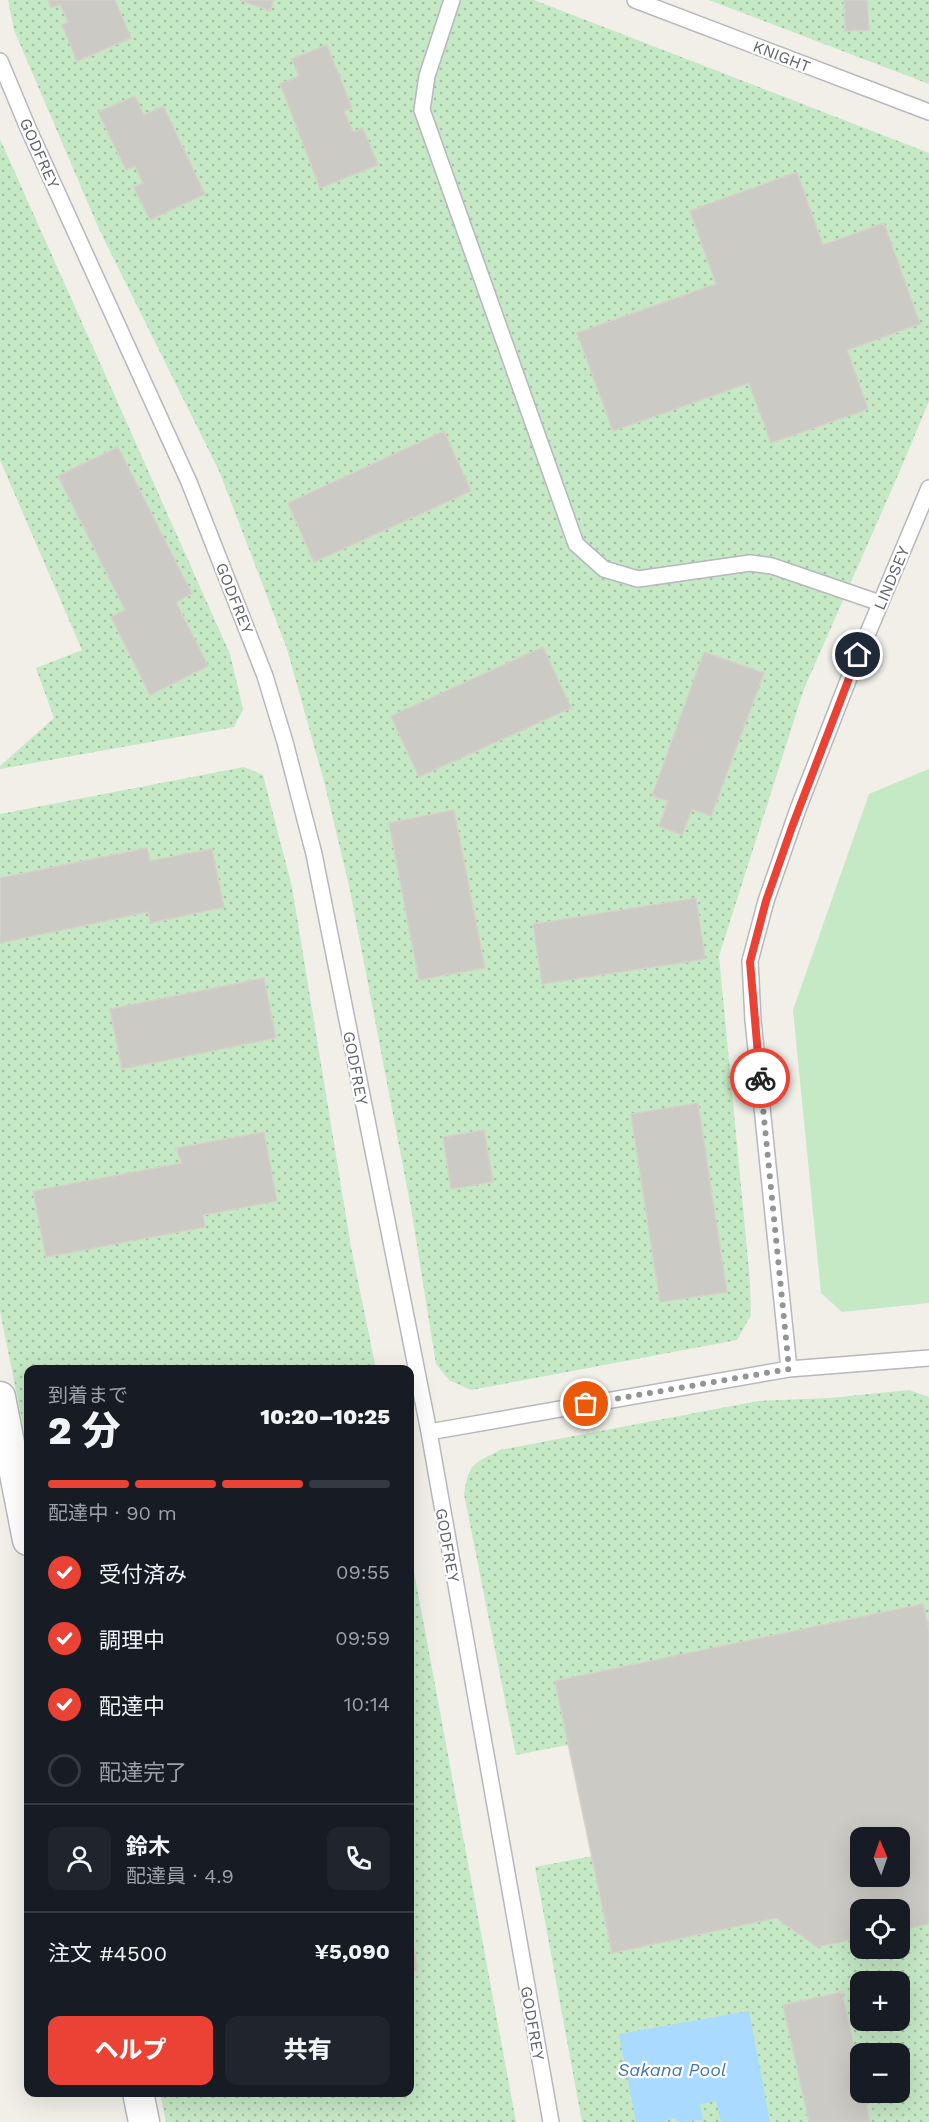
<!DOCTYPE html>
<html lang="ja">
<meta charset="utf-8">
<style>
:root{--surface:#171b24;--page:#20242c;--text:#f1f3f6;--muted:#9ea1a6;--line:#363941;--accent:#ea4335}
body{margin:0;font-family:"Work Sans","Noto Sans JP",sans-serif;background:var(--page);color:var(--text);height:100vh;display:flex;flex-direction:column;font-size:22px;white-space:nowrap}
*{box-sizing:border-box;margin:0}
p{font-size:20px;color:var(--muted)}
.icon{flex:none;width:33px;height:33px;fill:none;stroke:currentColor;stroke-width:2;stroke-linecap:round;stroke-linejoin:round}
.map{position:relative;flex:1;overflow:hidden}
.sheet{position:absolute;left:24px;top:1365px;width:390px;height:732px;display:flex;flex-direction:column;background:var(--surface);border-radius:12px;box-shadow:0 6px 24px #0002}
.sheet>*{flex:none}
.needle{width:39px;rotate:358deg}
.tools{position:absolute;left:850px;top:1827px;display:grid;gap:12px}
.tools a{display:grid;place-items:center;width:60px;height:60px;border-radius:12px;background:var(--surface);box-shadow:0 6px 24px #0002;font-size:30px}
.pin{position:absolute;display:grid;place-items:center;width:51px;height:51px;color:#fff;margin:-26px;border:3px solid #fff;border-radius:50%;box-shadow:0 2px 6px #0007}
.courier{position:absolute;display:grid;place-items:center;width:60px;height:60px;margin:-30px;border:4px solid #ea4335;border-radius:50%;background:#fff;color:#222;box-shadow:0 2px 8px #0007}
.overview em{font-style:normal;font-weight:800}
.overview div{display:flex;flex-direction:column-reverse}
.overview{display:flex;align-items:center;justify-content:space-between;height:102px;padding:0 24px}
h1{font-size:39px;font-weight:800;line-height:45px}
.bar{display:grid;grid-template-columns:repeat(4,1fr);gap:9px 6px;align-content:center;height:72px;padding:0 24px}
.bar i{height:8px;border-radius:4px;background:var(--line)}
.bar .active{background:var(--accent)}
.bar p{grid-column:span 4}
.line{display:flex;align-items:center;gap:15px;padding:0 24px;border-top:2px solid var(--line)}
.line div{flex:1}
.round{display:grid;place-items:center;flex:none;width:63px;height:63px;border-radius:12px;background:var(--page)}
ol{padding:0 24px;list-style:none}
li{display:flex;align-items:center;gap:18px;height:66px}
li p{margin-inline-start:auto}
li .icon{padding:6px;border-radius:50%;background:var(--accent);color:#fff;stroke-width:4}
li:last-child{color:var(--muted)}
li i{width:33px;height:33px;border:3px solid var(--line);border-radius:50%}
.cta{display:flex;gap:12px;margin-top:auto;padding:12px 24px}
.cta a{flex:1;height:69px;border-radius:12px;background:var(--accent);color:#fff;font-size:24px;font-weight:800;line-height:69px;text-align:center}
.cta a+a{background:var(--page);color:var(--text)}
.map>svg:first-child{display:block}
</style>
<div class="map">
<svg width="929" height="2122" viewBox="0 0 929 2122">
<defs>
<pattern id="grass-dots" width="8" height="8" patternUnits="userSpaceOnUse" patternTransform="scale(1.5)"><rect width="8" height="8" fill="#c5e8c5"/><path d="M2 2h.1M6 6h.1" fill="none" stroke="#a3c0a4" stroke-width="1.8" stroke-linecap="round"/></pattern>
</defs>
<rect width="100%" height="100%" fill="#f1efe8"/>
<path fill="url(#grass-dots)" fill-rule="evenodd" d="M8 0H534L929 153V401L902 466 804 689 719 956 750 1281 751 1315 737 1340 471 1390 449 1380 436 1364 411 1208 350 890 325 785 287 649 220 473 99 229 14 30Z
M709 0H929V84Z
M0 139 230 654 243 709 234 727 0 769V766L54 718 36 668 82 650 0 460Z
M244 767 263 775 292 887 351 1247 376 1369 28 1370V1450L0 1311V814Z
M909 1390 929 1397V1711L562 1746 516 1755 464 1494C469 1463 473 1464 500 1450L758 1401 830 1398Z
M410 1550 516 2122H166L160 2093 410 2092Z
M929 1792V2122H582L535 1867ZM861 1838H900V1876H861ZM861 1910H900V1948H861ZM861 1982H900V2020H861ZM861 2054H900V2092H861Z"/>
<path fill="#c5e8c5" d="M929 769V1303L842 1312 821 1293 793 1010 869 794Z"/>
<path fill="#aadaff" d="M749 2011 770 2122H721L716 2101 700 2104 703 2120 676 2122 675 2118 662 2122H636L619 2034Z"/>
<path fill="#cccac5" stroke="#d6d1c6" stroke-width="1.5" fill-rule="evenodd" d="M48 0H115L131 38 77 61 62 25 68 22 60 4 51 8Z
M240 0H274L270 11Z
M844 0H867L869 30 845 31Z
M327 45 352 108 344 111 353 132 363 128 378 165 320 188 280 84 299 76 292 59Z
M135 96 144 115 163 106 205 194 150 220 134 187 143 183 135 166 126 170 98 112Z
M797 172 823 245 884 223 920 324 847 350 868 409 771 443 749 383 613 431 577 333 716 284 690 211Z
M444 431 471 491 314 562 288 503Z
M118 447 192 594 176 602 208 666 150 695 111 617 125 610 58 476Z
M543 647 571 708 419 777 391 716Z
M704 652 764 673 711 816 692 809 682 835 659 826 668 801 652 796Z
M454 810 485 968 419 980 389 823Z
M147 848 150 861 212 849 224 907 150 923 148 912 0 943V878Z
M696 898 705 959 542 984 533 924Z
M264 978 276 1038 122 1069 110 1009Z
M698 1103 727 1292 660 1302 631 1114Z
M484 1130 493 1182 451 1189 443 1137Z
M264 1132 277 1201 203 1215 205 1227 46 1257 33 1191 182 1163 176 1148Z
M923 1604 929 1630V1924L900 1930V1910H861V1938L817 1947 776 1918 612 1953 555 1681ZM861 1838H900V1876H861Z
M410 1928 418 1970 410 1972Z
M842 1992 861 2079V2092H864L870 2122H809L783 2005Z"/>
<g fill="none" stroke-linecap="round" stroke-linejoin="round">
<g stroke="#b5b8bc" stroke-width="18">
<path id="service" d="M452 0 427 76 422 110 576 544 604 569 638 579 750 563 772 566 880 603
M635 0 929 112
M0 61 28 128 189 482 265 676 285 742 314 854 429 1432 551 2122
M789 1369 753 1020 750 961 766 901 798 809 851 673 929 488
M429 1432 789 1369 929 1358"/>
</g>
<g stroke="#b5b8bc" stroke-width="33">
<path id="minor" d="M0 1397 28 1540
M138 2092 144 2122"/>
</g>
<use href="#service" stroke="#fff" stroke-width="15"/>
<use href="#minor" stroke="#fff" stroke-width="30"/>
</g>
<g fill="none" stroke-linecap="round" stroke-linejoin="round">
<path stroke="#929495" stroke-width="6" stroke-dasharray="0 10.8" d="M586 1404 789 1369 760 1078"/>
<path stroke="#ea4335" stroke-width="8" d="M760 1078 750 962 766 901 792 827 858 655"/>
</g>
<g text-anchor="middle" stroke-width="4.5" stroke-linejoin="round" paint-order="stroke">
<g font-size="16" fill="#5f6368" stroke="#fff">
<text transform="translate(782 56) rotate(21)" y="6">KNIGHT</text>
<text transform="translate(40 153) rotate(66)" y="6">GODFREY</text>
<text transform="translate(891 578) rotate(-67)" y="6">LINDSEY</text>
<text transform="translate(235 598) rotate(68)" y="6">GODFREY</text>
<text transform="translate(356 1068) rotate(79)" y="6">GODFREY</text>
<text transform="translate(448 1545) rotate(80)" y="6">GODFREY</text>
<text transform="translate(533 2023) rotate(80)" y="6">GODFREY</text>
</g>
<g font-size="18" font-style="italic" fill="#4174aa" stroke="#fff">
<text x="672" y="2076">Sakana Pool</text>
</g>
</g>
</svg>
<div class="tools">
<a><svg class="needle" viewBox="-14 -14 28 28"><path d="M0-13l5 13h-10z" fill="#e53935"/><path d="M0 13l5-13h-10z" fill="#9ea1a6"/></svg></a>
<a><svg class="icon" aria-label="locate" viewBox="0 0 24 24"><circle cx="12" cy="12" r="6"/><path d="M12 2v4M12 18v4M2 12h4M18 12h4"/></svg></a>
<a>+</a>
<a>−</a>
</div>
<div class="pin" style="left:586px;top:1404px;background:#ea580c"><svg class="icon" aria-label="bag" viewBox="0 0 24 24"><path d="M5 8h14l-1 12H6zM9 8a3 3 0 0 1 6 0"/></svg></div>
<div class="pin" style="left:858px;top:655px;background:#1f2937"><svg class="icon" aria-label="home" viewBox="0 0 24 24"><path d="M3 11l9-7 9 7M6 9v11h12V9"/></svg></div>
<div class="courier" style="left:760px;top:1078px"><svg class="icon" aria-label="bike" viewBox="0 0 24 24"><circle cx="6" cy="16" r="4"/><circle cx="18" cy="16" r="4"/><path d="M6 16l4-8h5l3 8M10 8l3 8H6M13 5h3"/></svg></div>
<section class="sheet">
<div class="overview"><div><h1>2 分</h1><p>到着まで</p></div><em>10:20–10:25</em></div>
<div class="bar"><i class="active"></i><i class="active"></i><i class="active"></i><i></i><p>配達中 · 90 m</p></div>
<ol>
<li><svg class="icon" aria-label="check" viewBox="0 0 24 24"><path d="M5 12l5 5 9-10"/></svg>受付済み<p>09:55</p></li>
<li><svg class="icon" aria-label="check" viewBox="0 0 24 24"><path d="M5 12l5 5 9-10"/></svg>調理中<p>09:59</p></li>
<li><svg class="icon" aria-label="check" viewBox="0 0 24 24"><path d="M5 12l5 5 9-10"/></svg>配達中<p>10:14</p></li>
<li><i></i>配達完了</li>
</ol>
<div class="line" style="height:108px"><a class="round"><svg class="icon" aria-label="person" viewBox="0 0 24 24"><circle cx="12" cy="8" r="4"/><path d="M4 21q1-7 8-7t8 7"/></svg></a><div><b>鈴木</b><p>配達員 · 4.9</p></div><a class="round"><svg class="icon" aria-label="phone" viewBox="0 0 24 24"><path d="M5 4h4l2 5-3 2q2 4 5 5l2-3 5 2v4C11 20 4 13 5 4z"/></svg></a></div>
<div class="line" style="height:78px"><div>注文 #4500</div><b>¥5,090</b></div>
<div class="cta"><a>ヘルプ</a><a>共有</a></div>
</section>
</div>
